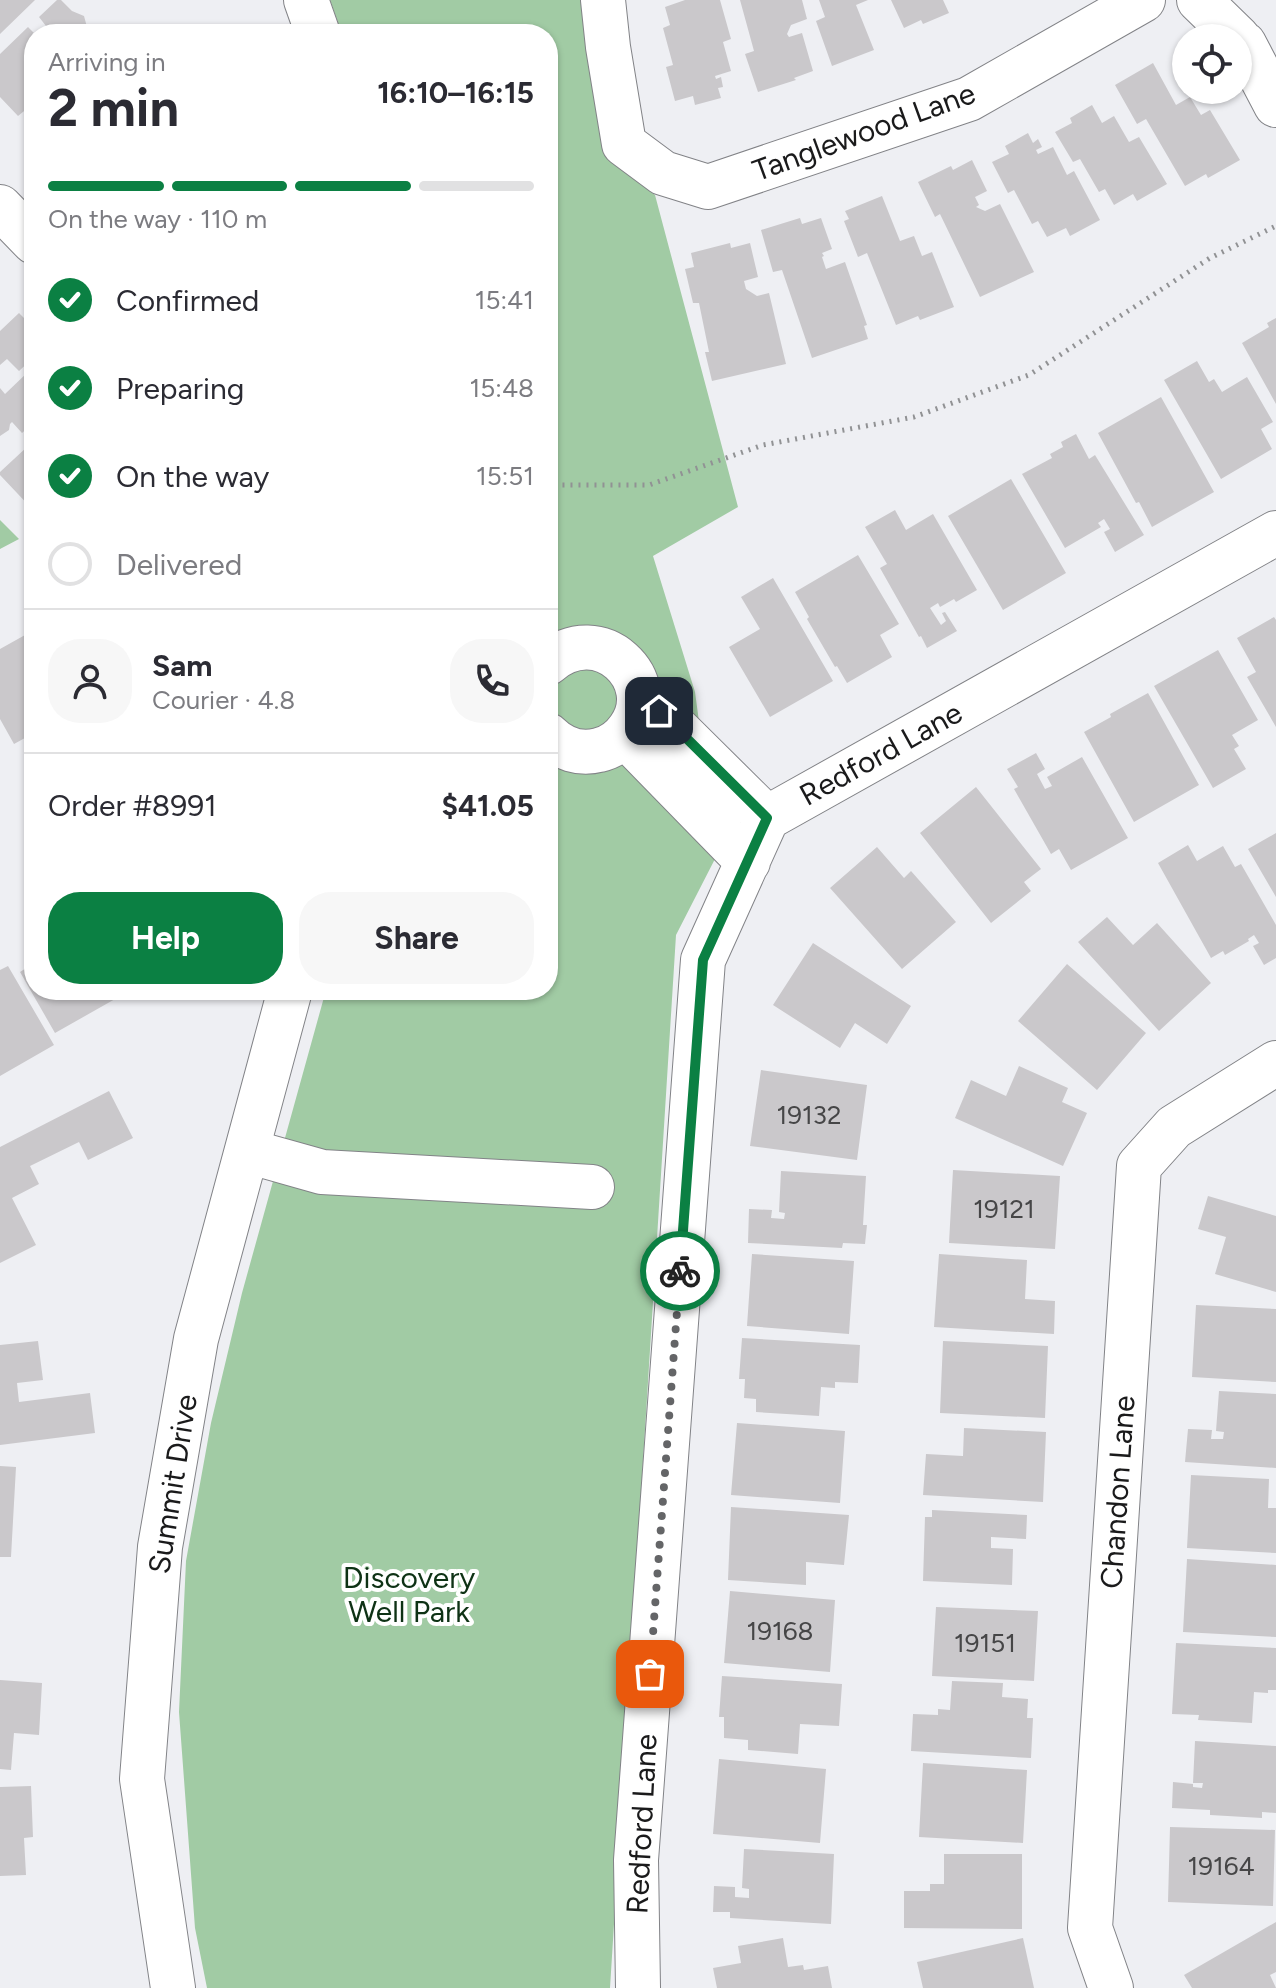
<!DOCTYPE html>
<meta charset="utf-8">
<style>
:root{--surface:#fff;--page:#f7f7f7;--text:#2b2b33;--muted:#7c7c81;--line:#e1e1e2;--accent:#0b8043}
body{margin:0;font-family:Figtree,sans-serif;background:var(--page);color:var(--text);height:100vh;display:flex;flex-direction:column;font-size:30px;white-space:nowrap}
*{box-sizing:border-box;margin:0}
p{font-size:26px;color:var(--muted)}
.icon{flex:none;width:44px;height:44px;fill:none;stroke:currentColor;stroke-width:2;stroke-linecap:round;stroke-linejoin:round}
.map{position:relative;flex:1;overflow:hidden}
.sheet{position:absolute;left:24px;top:24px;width:534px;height:976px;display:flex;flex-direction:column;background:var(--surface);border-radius:32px;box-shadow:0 2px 6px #0004}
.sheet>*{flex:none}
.buttons{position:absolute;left:1172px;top:24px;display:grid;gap:16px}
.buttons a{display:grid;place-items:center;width:80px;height:80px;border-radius:50%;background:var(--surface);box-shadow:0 2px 6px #0004;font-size:40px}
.pin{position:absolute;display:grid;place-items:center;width:68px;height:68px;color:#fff;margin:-34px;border-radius:16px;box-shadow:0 4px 12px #0006}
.courier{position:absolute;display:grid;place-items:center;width:80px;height:80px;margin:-40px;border:6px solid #0b8043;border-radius:50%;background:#fff;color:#222;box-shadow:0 2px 10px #0007}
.head em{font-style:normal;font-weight:700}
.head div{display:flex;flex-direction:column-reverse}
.head{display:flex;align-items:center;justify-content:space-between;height:136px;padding:0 24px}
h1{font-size:52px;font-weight:700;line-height:60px}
.bar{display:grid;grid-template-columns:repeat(4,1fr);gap:12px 8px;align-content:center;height:96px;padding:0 24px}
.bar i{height:10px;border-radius:6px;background:var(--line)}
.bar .active{background:var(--accent)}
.bar p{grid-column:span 4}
.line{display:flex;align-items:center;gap:20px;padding:0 24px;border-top:2px solid var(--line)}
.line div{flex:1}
.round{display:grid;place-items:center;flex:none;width:84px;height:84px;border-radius:32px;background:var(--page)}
ol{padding:0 24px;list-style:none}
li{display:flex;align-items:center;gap:24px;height:88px}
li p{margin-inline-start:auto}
li .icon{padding:8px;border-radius:50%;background:var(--accent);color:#fff;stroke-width:4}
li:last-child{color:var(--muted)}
li i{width:44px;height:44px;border:4px solid var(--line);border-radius:50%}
.button{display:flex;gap:16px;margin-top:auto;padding:16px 24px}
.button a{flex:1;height:92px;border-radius:32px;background:var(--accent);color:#fff;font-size:32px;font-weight:700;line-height:92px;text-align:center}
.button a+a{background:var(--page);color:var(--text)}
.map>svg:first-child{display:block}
</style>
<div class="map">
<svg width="1276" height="1988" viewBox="0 0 1276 1988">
<rect width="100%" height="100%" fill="#eeeff3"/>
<path fill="#a1cba4" d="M330 0H587L604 154 655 195 738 507 653 556 695 692 717 855 676 935 610 1988H207L195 1928 179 1712 186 1561 211 1423 242 1293 326 990H548V34H342Z
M0 520 19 539 0 549Z"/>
<path fill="#cac8cb" d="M0 0H35L0 34Z
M57 0H61L72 11 84 16 87 27 94 34H37L46 26 39 17Z
M685 0H720L731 39 723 42 731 71 715 76 716 79 721 77 723 87 718 88 721 98 695 105 693 96 675 101 666 67 673 65 663 28 670 25 665 7Z
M740 0H802L807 19 791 25 787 34 789 37 802 33 813 71 794 78 796 80 758 92 745 54 754 51Z
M819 0H868L856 5 874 50 832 66 816 21 825 17Z
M891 0H943L949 13 923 24 921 20 904 28Z
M28 27 34 33V112L29 107 18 116 0 97V54Z
M1153 63 1176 105 1190 97 1201 115 1210 110 1240 160 1208 178 1206 174 1185 186 1146 119 1137 124 1115 85Z
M1092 105 1102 123 1114 116 1129 142 1139 137 1167 184 1137 201 1133 194 1114 205 1105 189 1099 192 1080 159 1073 162 1055 132 1072 123 1070 118Z
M1028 133 1033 143 1038 139 1042 147 1036 150 1038 154 1053 147 1067 175 1074 171 1100 220 1070 236 1066 228 1047 237 1038 221 1032 224 1014 190 1008 193 992 162 1009 154 1005 146Z
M972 160 987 191 975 197 979 205 976 207 985 211 1000 204 1034 272 980 297 940 214 935 217 918 182 951 166 953 170Z
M882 196 900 241 914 236 922 256 932 252 954 307 920 320 918 316 896 325 867 253 858 257 844 221 849 219 845 211Z
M800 218 802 224 821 218 832 249 822 253 824 256 822 257 826 269 845 262 867 325 864 326 868 339 812 358 782 270 773 272 761 230Z
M730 243 731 248 750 243 758 277 744 281 746 289 757 296 769 293 786 364 712 381 705 352H709L699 303H693L685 269 694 267 691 253Z
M19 313 34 328V357L19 371 7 359 0 365V331Z
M1276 318V404L1242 343 1269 327 1267 323Z
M1197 361 1209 382 1214 379 1222 392 1247 377 1273 422 1261 429 1272 449 1221 479 1164 380Z
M29 371 34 376V422L22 433 12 422 10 424 9 430 0 436V388L5 394Z
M1161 397 1214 492 1152 527 1139 502 1136 503 1098 433Z
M1076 434 1089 459 1095 455 1144 535 1115 552 1104 532 1110 529 1104 519 1098 523 1101 527 1065 548 1022 474 1052 458 1050 454 1063 447 1061 442Z
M28 446 34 453V511L0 475V472Z
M1011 479 1066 573 1003 610 948 516Z
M895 510 906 530 933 514 977 590 956 602 954 599 940 607 938 603 930 608 941 625 946 621 942 613 945 612 957 631 927 648 921 636 919 637 880 568 887 564 865 527Z
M858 555 899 624 880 635 892 657 847 683 837 666 835 667 807 619 809 617 795 592Z
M773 578 833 681 770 717 729 647 760 629 741 597Z
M1274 617 1276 620V727L1247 677 1256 672 1237 638Z
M34 630V733L14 744 0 719V649Z
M1218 650 1258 720 1232 735 1239 746 1234 749 1246 769 1213 788 1154 686Z
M1148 693 1199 785 1134 822 1084 732 1111 717 1110 714Z
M1036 753 1045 769 1037 774 1045 789 1052 786 1047 777 1082 757 1128 838 1071 870 1059 849 1051 854 1014 789 1018 787 1007 769Z
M976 787 1041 869 1024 882 1031 891 991 923 920 833Z
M1276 833V897L1248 849Z
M1188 845 1197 861 1223 846 1235 867 1241 864 1276 925V958L1264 965 1253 946 1259 943 1254 935 1248 939 1249 941 1225 955 1223 951 1211 958 1158 863Z
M877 847 904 878 911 871 956 922 902 969 830 888Z
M1107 917 1133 945 1157 923 1211 983 1159 1031 1078 942Z
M813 943 911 1006 887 1044 855 1023 840 1048 773 1005Z
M34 963V990H131L55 1033 20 972Z
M1067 964 1146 1033 1097 1090 1018 1021Z
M8 966 54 1045 0 1076V970Z
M1019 1066 1068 1088 1062 1102 1087 1113 1063 1166 955 1118 971 1080 1006 1096Z
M761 1070 867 1085 857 1160 750 1146Z
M109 1091 133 1138 88 1160 79 1142 30 1166 39 1184 12 1198 36 1245 0 1263V1147Z
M953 1170 1060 1176 1055 1249 949 1243Z
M781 1171 866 1176 863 1225H867L865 1244 843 1243 842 1248 748 1243 749 1209 772 1210 771 1218 784 1219 785 1213 779 1212Z
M1208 1196 1276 1216V1292L1215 1274 1226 1237 1198 1229Z
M752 1254 854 1261 849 1334 747 1326Z
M939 1254 1027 1260 1025 1299 1055 1301 1054 1334 934 1327Z
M1196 1305 1276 1309V1382L1192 1377Z
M742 1338 860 1345 858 1383 835 1382V1388L821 1387 819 1416 756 1412V1399L744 1398 745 1379H739Z
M38 1341 43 1380 17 1383 19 1402 90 1393 95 1433 0 1445V1345Z
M943 1341 1048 1346 1045 1418 940 1413Z
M1219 1391 1276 1394V1468L1185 1462 1188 1429 1212 1430 1211 1439H1223L1224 1432 1216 1431Z
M737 1423 845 1431 840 1503 731 1495Z
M964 1428 1046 1432 1043 1502 923 1495 926 1454 963 1456Z
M0 1466 16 1467 11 1557H0Z
M1191 1475 1269 1479 1268 1508H1276V1553L1187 1548Z
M731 1507 849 1515 844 1565 806 1562V1585L728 1580Z
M932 1510 1027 1515 1026 1539 991 1537V1548L1013 1549 1012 1585 923 1581 925 1517H932Z
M1187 1559 1276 1565V1637L1183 1632Z
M730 1591 835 1600 830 1672 724 1663Z
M936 1607 1038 1611 1034 1681 932 1676Z
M1176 1643 1276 1648V1690H1268V1693L1254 1692 1252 1723 1198 1720 1199 1715 1172 1714Z
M722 1676 842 1684 839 1726 800 1724 798 1754 748 1750V1740L724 1738V1717H719Z
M0 1680 42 1683 39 1735 14 1733 11 1770 0 1769Z
M952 1681 1003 1683 1002 1697 1028 1699 1027 1718H1033L1031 1758 911 1751 913 1714 938 1715V1709L950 1710Z
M1195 1741 1276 1746V1813L1262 1812V1818L1210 1815V1810L1172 1808 1173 1782 1193 1784V1787L1202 1788 1203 1783H1193Z
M719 1759 826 1769 820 1843 713 1834Z
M923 1763 1027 1770 1023 1843 919 1837Z
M31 1786 33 1837 24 1838 26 1875 0 1876V1787Z
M1170 1827 1275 1830 1273 1906 1168 1902Z
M744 1849 834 1854 831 1924 730 1918V1912H713L714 1886 735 1887V1897L749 1898V1889L742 1888Z
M944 1854H1022V1929L904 1928V1891H930V1884H944Z
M1276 1922V1972L1270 1975 1276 1988H1192L1184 1975Z
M783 1938 788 1967 803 1965 804 1970 828 1966 832 1988H717L713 1968 741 1963 738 1946Z
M1023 1938 1034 1988H923L917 1962Z"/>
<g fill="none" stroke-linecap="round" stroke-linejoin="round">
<g stroke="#828387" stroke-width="46">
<path id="minor" d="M306 0 318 34
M603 0 608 47 624 144 663 173 708 187 969 99 1143 0
M1199 0 1238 38
M1244 44 1276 105
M0 207 34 242
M548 663C600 618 664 681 629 729 622 739 612 747 599 750 580 755 562 749 548 735
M639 695 659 711 767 818
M623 737 632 743 748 862
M247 1151 322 1172 592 1187
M173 1988 142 1779 160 1547 196 1339 290 990
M638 1988 636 1860 703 960 767 818 1276 533
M1111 1988 1090 1928 1139 1166 1174 1127 1276 1063"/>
</g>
<path stroke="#919294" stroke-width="5" stroke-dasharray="2 6" stroke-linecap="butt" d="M548 475 559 485
M548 491 559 485H649L763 445 914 417 1029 375 1210 258 1276 226"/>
<use href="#minor" stroke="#fff" stroke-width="44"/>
</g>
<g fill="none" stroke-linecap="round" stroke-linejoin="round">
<path stroke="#646567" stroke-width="8" stroke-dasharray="0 14.4" d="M650 1674 680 1271"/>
<path stroke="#0b8043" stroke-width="10" d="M659 711 767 818 703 960 680 1271"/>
</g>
<g text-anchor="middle" stroke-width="8" stroke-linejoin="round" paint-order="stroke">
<g font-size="26" fill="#464647">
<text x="809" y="1124">19132</text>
<text x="1004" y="1218">19121</text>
<text x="780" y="1640">19168</text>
<text x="985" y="1652">19151</text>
<text x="1221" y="1875">19164</text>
</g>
<g font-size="30" fill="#1a1a1b" stroke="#fff">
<text transform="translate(864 132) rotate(-20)" y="10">Tanglewood Lane</text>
<text transform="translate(881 754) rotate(-29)" y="10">Redford Lane</text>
<text transform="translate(173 1484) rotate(-81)" y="10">Summit Drive</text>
<text transform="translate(1118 1492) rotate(-86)" y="10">Chandon Lane</text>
<text transform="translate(642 1824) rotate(-87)" y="10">Redford Lane</text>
</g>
<g font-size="30" fill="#0e3215" stroke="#fff">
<text x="409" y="1588">Discovery<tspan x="409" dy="34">Well Park</tspan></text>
</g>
</g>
</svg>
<div class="buttons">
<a><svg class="icon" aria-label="locate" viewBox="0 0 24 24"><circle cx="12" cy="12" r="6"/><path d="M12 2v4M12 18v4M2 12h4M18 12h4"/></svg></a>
</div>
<div class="pin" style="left:650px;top:1674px;background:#ea580c"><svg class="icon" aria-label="bag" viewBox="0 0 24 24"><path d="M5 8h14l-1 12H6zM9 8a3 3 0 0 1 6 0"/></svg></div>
<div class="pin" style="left:659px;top:711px;background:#1f2937"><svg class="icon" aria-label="home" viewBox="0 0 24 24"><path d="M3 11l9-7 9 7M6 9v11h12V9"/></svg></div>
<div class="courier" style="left:680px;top:1271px"><svg class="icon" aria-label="bike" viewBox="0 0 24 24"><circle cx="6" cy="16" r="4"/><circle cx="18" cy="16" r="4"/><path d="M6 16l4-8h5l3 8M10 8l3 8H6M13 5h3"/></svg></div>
<section class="sheet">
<div class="head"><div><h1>2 min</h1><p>Arriving in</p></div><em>16:10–16:15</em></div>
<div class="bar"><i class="active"></i><i class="active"></i><i class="active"></i><i></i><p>On the way · 110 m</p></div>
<ol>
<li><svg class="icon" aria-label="check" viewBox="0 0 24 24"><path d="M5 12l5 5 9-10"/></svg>Confirmed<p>15:41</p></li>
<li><svg class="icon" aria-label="check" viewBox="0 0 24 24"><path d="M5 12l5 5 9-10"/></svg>Preparing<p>15:48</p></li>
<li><svg class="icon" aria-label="check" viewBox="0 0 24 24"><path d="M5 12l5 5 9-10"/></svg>On the way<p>15:51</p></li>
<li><i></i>Delivered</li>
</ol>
<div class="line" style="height:144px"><a class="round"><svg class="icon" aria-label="person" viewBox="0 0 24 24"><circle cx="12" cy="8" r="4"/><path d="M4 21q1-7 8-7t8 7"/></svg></a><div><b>Sam</b><p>Courier · 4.8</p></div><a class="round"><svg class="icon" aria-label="phone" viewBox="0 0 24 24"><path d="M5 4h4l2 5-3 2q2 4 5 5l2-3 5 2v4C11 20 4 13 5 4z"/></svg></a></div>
<div class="line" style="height:104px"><div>Order #8991</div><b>$41.05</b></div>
<div class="button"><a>Help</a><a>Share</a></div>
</section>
</div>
